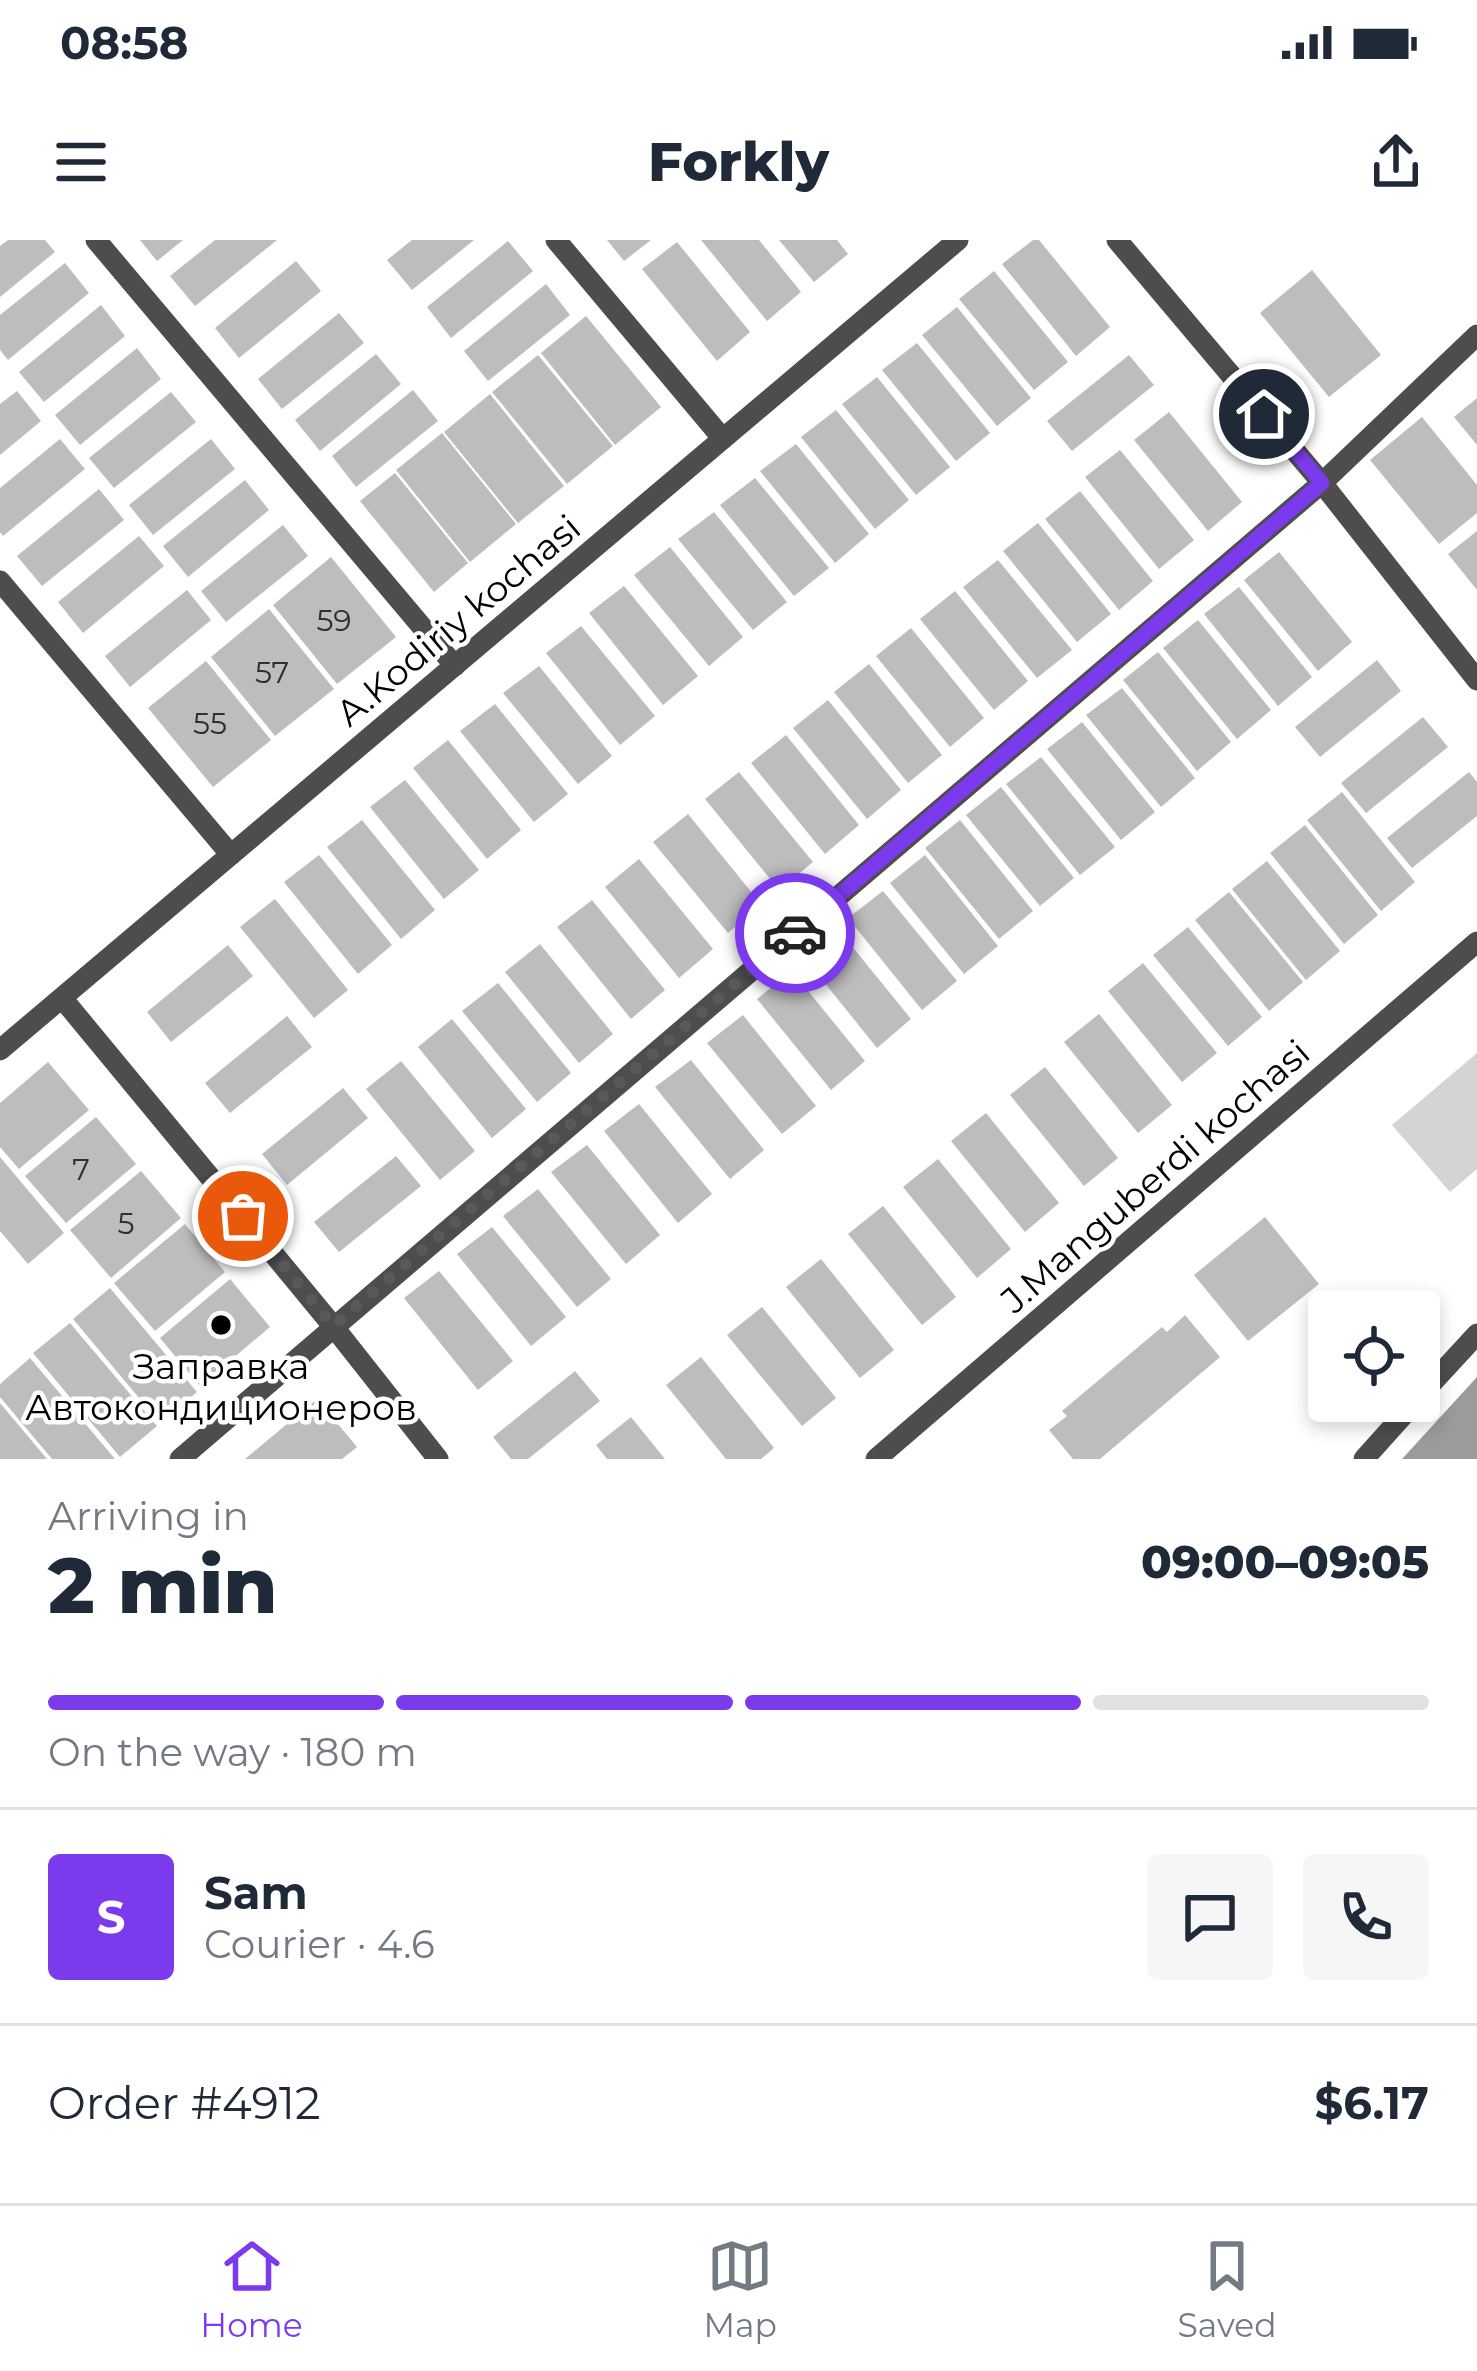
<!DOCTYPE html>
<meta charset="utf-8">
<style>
:root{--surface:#fff;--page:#f6f6f7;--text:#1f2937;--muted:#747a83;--line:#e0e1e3;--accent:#7c3aed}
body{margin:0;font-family:Montserrat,sans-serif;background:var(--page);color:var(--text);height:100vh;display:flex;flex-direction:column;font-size:45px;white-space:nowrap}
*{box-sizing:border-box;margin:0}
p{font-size:39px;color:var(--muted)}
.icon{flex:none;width:66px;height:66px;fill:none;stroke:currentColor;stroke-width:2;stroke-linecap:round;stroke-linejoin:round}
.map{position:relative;height:1219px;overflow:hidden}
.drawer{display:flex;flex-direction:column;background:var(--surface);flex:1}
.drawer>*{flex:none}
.fabs{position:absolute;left:1308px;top:1050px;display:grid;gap:24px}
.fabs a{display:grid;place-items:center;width:132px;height:132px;border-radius:12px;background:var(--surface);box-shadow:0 6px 18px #0003;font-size:60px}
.pin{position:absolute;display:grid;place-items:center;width:102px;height:102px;color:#fff;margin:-51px;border:6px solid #fff;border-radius:50%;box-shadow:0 3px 12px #0007}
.courier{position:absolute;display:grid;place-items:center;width:120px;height:120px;margin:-60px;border:9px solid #7c3aed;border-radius:50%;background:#fff;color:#222;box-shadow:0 3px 15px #0007}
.head em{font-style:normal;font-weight:800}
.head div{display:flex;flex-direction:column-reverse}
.head{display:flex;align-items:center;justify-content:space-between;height:204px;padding:0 48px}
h1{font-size:78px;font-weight:800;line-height:90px}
.bar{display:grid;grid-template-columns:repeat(4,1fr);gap:18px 12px;align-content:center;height:144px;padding:0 48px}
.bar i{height:15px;border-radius:9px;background:var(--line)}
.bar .on{background:var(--accent)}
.bar p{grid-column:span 4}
.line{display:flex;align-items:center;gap:30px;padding:0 48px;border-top:3px solid var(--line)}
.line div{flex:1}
.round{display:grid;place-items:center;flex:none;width:126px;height:126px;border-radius:12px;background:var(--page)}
.status{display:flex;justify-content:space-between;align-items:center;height:84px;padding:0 60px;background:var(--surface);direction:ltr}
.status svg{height:33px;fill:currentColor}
header{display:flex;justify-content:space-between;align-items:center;height:156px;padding:0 48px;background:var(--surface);font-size:54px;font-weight:800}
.dock{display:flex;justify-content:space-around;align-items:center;height:168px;border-top:3px solid var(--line);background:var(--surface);font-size:33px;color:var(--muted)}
.dock a{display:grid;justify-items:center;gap:6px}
.dock .on{color:var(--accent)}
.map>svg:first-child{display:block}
</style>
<div class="status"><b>08:58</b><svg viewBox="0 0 49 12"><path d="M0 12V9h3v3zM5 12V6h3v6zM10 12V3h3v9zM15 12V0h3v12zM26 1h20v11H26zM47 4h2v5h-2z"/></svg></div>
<header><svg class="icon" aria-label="menu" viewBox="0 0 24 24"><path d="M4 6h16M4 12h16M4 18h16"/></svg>Forkly<svg class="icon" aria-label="share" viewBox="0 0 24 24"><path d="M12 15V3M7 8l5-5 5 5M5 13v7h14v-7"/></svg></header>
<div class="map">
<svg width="1477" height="1219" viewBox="0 0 1477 1219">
<rect width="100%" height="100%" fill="#fff"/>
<path fill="#d4d4d4" d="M1477 813V929L1450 952 1392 885Z"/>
<path fill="#9b9b9b" d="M1477 1137V1219H1402Z"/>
<path fill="#bdbdbd" d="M8 0H45L55 12 0 57V6Z
M140 0H183L157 21Z
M215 0H277L195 66 170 36Z
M412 0H474L412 50 387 20Z
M607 0H651L624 21Z
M701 0H759L801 52 767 81Z
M779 0H837L848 14 814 42Z
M1033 0H1039L1110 87 1076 116 1002 24Z
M508 1 533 31 451 98 427 67Z
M677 2 750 92 717 121 642 29Z
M296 21 321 51 239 118 215 88Z
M65 23 89 53 8 120 0 110V75Z
M1312 30 1381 115 1329 157 1260 73Z
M994 31 1068 122 1034 150 959 59Z
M546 44 570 75 488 141 464 111Z
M101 65 125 96 44 162 19 132Z
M957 67 1031 158 997 186 922 95Z
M339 73 364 103 282 169 258 139Z
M586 76 661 167 615 205 541 113Z
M917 103 990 193 956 221 882 130Z
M137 108 161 139 80 205 55 175Z
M376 114 401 144 320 211 295 180Z
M538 115 613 206 567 244 492 152Z
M1129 115 1154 145 1072 211 1047 181Z
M877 137 950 227 916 255 842 164Z
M413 150 438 181 356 247 332 216Z
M17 151 41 181 0 215V164Z
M171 152 196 182 114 248 89 218Z
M490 154 564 246 518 283 444 192Z
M1477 158V205L1454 177Z
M836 170 909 260 875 289 801 197Z
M1169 172 1242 262 1208 291 1134 200Z
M1422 177 1477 245V273L1439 304 1370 220Z
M442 193 516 284 470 322 396 230Z
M60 199 85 229 3 296 0 292V248Z
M211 199 235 229 153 295 129 265Z
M796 204 869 294 835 323 760 231Z
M1120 210 1194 300 1159 329 1085 237Z
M395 233 468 323 434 352 360 261Z
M755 238 829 328 794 356 720 265Z
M245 240 269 270 188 337 163 306Z
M99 249 124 280 42 346 17 316Z
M1080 251 1153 341 1119 370 1045 279Z
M714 272 787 362 753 390 678 299Z
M1038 283 1111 374 1077 402 1003 311Z
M283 285 308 316 226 382 201 351Z
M1477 291V350L1448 314Z
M139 296 164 326 83 393 58 362Z
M670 307 743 397 709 426 634 335Z
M1279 312 1352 402 1318 431 1244 340Z
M331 317 396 397 337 444 273 365Z
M998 320 1072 410 1037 438 963 347Z
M624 346 698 436 663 465 589 373Z
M1239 347 1312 437 1278 466 1204 374Z
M187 350 211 380 130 447 105 416Z
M955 351 1028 441 994 470 920 379Z
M269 369 334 449 275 496 211 417Z
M1198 380 1271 470 1237 499 1163 408Z
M581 386 655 476 620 505 546 413Z
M911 388 984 478 950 507 876 416Z
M1158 412 1231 502 1197 531 1123 440Z
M1377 420 1401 451 1320 517 1295 487Z
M206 421 271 500 213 547 148 468Z
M869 424 942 515 908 543 834 452Z
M539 426 612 516 578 544 503 453Z
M1122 448 1195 538 1161 567 1086 475Z
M828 460 901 550 867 579 793 488Z
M495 464 568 554 534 582 460 491Z
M1423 477 1448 507 1366 573 1341 543Z
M1082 482 1155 572 1121 600 1047 509Z
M786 495 859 585 825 614 751 523Z
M448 500 521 590 487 619 413 528Z
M1041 517 1115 607 1080 635 1006 544Z
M739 532 813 622 779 650 705 559Z
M1469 532 1477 542V576L1412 628 1387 598Z
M405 540 479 630 444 659 370 567Z
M1001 547 1074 638 1040 666 966 575Z
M1342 552 1415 642 1381 671 1307 580Z
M688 574 761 664 728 693 653 602Z
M362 580 435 670 401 699 327 607Z
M960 580 1033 671 999 699 925 608Z
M1305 585 1378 675 1344 704 1270 613Z
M319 615 392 705 358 734 284 642Z
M925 615 998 706 964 734 890 643Z
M639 619 713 709 679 738 605 647Z
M1267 621 1340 711 1306 740 1232 649Z
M883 651 957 741 922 770 848 678Z
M1229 652 1303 742 1269 771 1195 680Z
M275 659 348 750 314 778 240 687Z
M592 660 665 750 631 779 557 687Z
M1188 687 1262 777 1228 806 1153 715Z
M838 689 911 779 877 808 803 716Z
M540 704 613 794 579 823 505 732Z
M228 705 253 736 171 802 147 772Z
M1143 723 1217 813 1182 842 1108 751Z
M792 731 865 821 831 850 757 759Z
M498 743 571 833 537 862 462 771Z
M1099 774 1172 865 1138 893 1064 802Z
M743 775 816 866 782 894 707 803Z
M287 776 312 807 230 873 205 843Z
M452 779 526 869 492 898 418 807Z
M691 820 764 910 730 939 655 847Z
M401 821 475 911 440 940 366 849Z
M48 822 89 870 19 929 0 907V863Z
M1045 827 1118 918 1084 946 1010 855Z
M343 848 368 878 287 945 262 914Z
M639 864 712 954 678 983 604 891Z
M986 873 1059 963 1025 992 951 901Z
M96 877 136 924 66 983 25 936Z
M587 905 660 995 626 1024 551 932Z
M396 916 421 946 339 1012 314 982Z
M0 917 64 993 28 1024 0 991Z
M938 919 1011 1009 977 1038 903 947Z
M141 931 181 978 111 1038 70 990Z
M538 949 611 1039 577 1067 503 976Z
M883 966 956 1057 922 1085 848 994Z
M1265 977 1319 1044 1248 1101 1194 1035Z
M185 984 225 1032 155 1091 114 1043Z
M492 987 566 1077 531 1106 457 1014Z
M821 1019 894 1110 860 1138 786 1047Z
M439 1031 513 1121 478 1150 404 1058Z
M230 1039 270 1087 200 1146 160 1098Z
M110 1048 197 1152 160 1183 73 1079Z
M762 1067 836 1158 802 1186 727 1095Z
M1185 1075 1220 1117 1100 1219H1073L1049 1190 1067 1176 1062 1171 1162 1087 1167 1092Z
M70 1083 157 1186 120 1217 33 1113Z
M701 1117 774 1208 761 1219H726L666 1145Z
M30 1118 115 1219H52L0 1157V1144Z
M575 1131 600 1161 528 1219H511L493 1197Z
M317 1159 357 1207 342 1219H245Z
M0 1163 47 1219H0Z
M631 1177 665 1219H607L596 1205Z"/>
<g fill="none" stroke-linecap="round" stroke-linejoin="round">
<path stroke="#4d4d4d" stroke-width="21" d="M96 0 455 426
M556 0 723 199
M1117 0 1322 243 1477 440
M0 341 231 615
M62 758 333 1086 438 1219
M0 810 958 0
M1419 1157 1477 1094
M180 1219 1322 243 1477 95
M876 1219 1477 702
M1364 1219 1416 1161"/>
</g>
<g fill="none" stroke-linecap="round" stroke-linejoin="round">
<path stroke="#595959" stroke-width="12" stroke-dasharray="0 21.6" d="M243 976 333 1086 795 693"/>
<path stroke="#7c3aed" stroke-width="15" d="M795 693 1322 243 1264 174"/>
</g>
<circle fill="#000" stroke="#fff" stroke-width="4.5" cx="221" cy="1085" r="12"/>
<g text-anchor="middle" stroke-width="9" stroke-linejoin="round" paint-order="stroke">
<g font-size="30" fill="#2f2f2f">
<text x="334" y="391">59</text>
<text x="272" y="443">57</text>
<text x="210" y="494">55</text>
<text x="81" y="940">7</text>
<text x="126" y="994">5</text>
</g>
<g font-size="36" fill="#000" stroke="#fff">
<text transform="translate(458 380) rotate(-40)" y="13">A.Kodiriy kochasi</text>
<text transform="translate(1155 936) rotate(-41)" y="13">J.Manguberdi kochasi</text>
</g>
<g font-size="36" fill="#000" stroke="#fff">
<text x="221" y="1139">Заправка<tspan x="221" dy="41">Автокондиционеров</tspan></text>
</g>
</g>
</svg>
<div class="fabs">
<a><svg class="icon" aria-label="locate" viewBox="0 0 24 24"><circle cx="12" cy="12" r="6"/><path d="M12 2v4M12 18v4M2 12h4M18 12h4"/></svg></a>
</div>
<div class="pin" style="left:243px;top:976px;background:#ea580c"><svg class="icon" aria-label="bag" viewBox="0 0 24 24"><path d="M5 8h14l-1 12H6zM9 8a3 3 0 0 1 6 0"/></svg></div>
<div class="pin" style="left:1264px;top:174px;background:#1f2937"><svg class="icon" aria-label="home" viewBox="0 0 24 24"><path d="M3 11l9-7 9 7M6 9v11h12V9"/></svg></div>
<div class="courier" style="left:795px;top:693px"><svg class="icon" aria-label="car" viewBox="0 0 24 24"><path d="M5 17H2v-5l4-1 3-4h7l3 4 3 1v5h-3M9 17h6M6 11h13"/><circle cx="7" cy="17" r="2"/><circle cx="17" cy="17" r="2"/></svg></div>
</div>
<section class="drawer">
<div class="head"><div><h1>2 min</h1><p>Arriving in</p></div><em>09:00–09:05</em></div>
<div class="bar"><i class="on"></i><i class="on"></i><i class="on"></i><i></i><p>On the way · 180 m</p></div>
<div class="line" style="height:216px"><b class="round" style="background:var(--accent);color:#fff">S</b><div><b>Sam</b><p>Courier · 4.6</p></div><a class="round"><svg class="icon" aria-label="chat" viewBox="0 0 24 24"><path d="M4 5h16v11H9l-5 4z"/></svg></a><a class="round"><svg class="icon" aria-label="phone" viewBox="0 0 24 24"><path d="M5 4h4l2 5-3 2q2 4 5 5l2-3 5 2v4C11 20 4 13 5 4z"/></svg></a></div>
<div class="line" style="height:156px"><div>Order #4912</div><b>$6.17</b></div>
</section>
<nav class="dock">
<a class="on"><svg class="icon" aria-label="home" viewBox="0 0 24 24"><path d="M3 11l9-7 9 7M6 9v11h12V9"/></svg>Home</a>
<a><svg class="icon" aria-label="map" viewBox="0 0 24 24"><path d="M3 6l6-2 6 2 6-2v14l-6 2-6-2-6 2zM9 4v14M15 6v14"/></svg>Map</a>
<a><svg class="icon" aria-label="saved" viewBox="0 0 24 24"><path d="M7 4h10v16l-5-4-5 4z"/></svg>Saved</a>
</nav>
